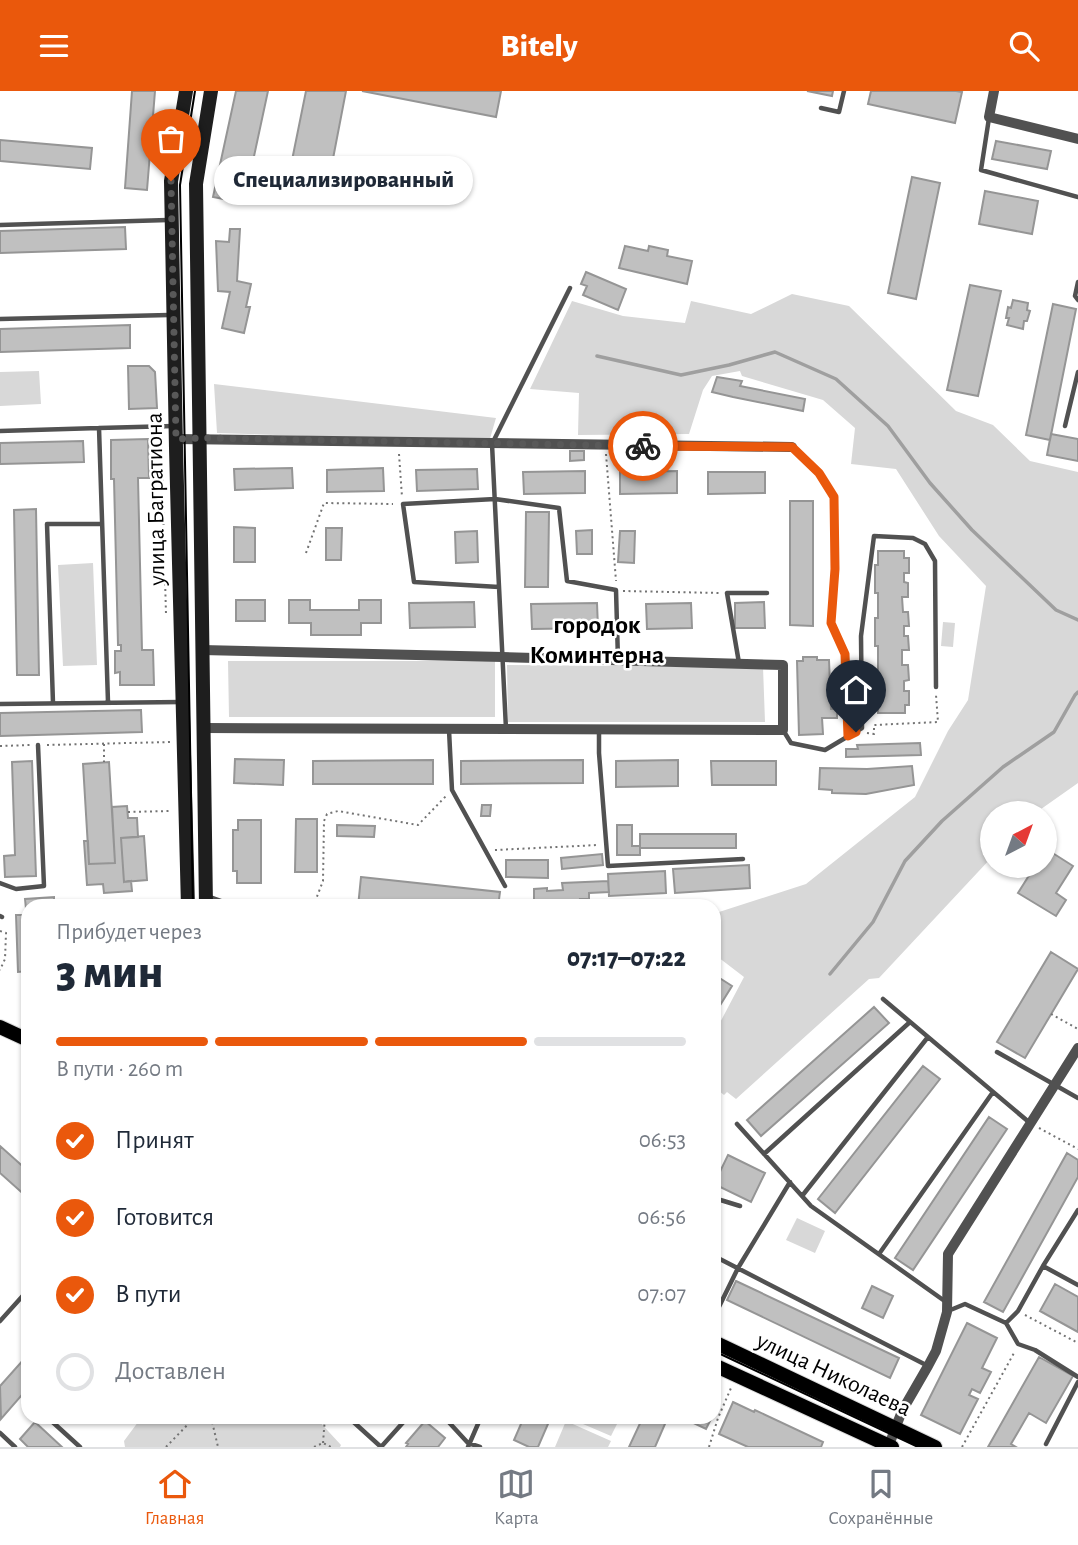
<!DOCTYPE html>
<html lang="ru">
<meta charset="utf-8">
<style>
:root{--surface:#fff;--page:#f6f6f7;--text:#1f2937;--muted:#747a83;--line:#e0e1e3;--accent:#ea580c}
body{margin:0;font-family:"Alegreya Sans",sans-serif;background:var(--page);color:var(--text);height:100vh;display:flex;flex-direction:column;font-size:26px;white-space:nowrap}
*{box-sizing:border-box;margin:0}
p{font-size:23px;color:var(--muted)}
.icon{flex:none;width:38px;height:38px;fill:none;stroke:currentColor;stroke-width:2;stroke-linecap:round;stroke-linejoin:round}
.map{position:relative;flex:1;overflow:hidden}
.details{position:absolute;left:21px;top:808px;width:700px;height:525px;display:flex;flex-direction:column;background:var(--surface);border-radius:21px;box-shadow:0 2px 5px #0004}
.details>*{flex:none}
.needle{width:46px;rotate:41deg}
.tools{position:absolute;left:980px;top:710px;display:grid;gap:14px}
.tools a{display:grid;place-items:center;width:77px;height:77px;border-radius:50%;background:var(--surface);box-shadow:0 2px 5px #0004;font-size:35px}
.pin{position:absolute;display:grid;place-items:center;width:60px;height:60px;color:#fff;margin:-72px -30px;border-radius:50% 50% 50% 0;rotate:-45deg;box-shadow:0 0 7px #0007}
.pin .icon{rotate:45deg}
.courier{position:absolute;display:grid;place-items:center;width:70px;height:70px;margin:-35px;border:5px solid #ea580c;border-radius:50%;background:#fff;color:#222;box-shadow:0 2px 9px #0007}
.bubble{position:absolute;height:49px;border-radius:24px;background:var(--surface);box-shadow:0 2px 5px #0004;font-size:23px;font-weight:800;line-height:49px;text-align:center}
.summary em{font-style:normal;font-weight:800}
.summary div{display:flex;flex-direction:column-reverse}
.summary{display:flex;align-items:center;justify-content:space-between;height:119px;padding:0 35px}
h1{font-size:46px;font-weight:800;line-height:52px}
.bar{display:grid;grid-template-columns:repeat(4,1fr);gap:10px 7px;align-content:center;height:84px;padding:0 35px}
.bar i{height:9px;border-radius:5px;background:var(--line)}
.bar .selected{background:var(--accent)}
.bar p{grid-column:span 4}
ol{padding:0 35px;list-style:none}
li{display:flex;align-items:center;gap:21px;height:77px}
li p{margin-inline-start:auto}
li .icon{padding:7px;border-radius:50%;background:var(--accent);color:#fff;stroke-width:4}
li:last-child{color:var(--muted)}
li i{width:38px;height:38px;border:4px solid var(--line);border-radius:50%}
header{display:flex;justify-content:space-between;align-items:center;height:91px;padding:0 35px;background:var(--accent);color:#fff;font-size:32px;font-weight:800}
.tabs{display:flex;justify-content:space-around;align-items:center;height:98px;border-top:2px solid var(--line);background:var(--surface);font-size:19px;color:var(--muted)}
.tabs a{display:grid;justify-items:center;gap:4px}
.tabs .selected{color:var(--accent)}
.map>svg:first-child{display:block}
</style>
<header><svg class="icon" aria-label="menu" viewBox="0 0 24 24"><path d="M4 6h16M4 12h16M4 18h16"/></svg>Bitely<svg class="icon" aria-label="search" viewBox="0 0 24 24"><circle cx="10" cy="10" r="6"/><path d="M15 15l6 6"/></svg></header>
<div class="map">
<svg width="1078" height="1356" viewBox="0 0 1078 1356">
<rect width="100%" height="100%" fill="#fff"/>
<path fill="#d8d8d8" d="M792 203 849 215 956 320 993 334 1030 370 1078 381V692L1034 723H992V766L879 887 869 888 736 1008 727 1001 724 1004 714 996V943L744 886 714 863V849L719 821 806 793 915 706 948 640 968 609 986 495 939 445 896 378 851 373 855 337 823 309 742 285 740 280 712 285 703 299 689 343 578 344 579 302 530 298 572 210 623 225 685 232 691 210 751 223Z
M39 280 41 313 0 315V281Z
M214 293 496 327 489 351 217 342Z
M93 472 97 574 63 575 58 474Z
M943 531 955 532 953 556 941 555Z
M228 570H495V626H229Z
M507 574 763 576 765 631H508Z
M797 1127 825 1140 815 1162 786 1149Z
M316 1327 341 1354 340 1356H125L124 1350 141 1327Z
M569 1327 620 1326V1327L611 1345Z
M566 1330 611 1350 608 1356H555Z"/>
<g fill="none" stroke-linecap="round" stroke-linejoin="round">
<path stroke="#9f9f9f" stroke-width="3.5" d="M597 265 681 284 729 274 775 261 836 288 888 335 930 392 972 439 1056 519 1078 529
M830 883 873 831 905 770 942 730 1003 676 1054 641 1075 604 1078 601"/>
</g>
<path fill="#c0c0c0" stroke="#959595" stroke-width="2" d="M132 0H155L147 99 125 97Z
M236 0H268L244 112 213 106Z
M306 0H346L326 104 313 102 315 94 288 89Z
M362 0H501L496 26Z
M807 0H833L832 5Z
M871 0H956L962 1 955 32 868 13Z
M0 49 92 57 90 78 0 70Z
M996 50 1051 60 1047 78 992 68Z
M912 86 940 92 916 208 888 202Z
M985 100 1038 110 1032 143 979 133Z
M125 136 126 158 0 162V140Z
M230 138H240L237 190 251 193 246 216H250L244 242 222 237 230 201 218 200 216 150 229 151Z
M625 155 648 160 649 155 668 159 667 165 692 170 687 193 619 177Z
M586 181 626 198 618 219 583 204 587 195 581 193Z
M970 194 1001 200 978 305 947 299Z
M1013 209 1028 212 1027 219 1030 220 1027 230H1024L1023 238 1007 234 1009 227H1006L1008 216 1011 217Z
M1053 213 1076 218 1050 349 1026 344Z
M130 234V257L0 261V238Z
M128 275H149L155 281 157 317 129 318Z
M717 286 742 290 740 295 805 308 803 320 733 306 712 301Z
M1051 343 1078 348V370L1047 364Z
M148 348 149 387H138L142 559H153L154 594H120V581L115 582V560H121V554H118L114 388H111V349Z
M83 350 84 371 0 373V352Z
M570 360H584V369L570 370Z
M292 377 293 397 235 399 234 378Z
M383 377 384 400 327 401V379Z
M477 378 478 398 417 400 416 379Z
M585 380V402L524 403 523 381Z
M677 380V402L620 403V381Z
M708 381H765V402L708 403Z
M790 410H813V535L790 534Z
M36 418 39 584H17L14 419Z
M526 421H549L548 496H525Z
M234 436 255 437V471H234Z
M326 437H342L341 469H326Z
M592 439V463H577L576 440Z
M477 440 478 471 456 472 455 441Z
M620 440H635L634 472 618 471Z
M878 460H904V467H909V482H904V491L908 492V506H902L903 521H908L909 535H904V545H908L909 559H902V574H908L909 589 904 590V600H909V614H905V622H878V609H876V582H878V555H875V527H878V502H875V474H878Z
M236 509H265V530H236Z
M289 509H310V519H359V509H381V532H361V544H311V532H289Z
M474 511 475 536 410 537 409 512Z
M764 511 765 537H735V512Z
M597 512 598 537 532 538 531 513Z
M691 512 692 537 647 538 646 513Z
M803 566H817V569H829L831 618H837V627H822L823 643 799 644 797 570H803Z
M141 619 142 641 0 645V622Z
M920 652 921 664 846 666V658H858L857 654Z
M235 668 284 669 283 694 234 692Z
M433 669V693H313V670Z
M583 669V692L461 693V670Z
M678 669V695L616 696V670Z
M32 670 36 785 5 786 4 765 15 764 12 671Z
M711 670H776V694H712Z
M109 671 115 772 89 773 83 673Z
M912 675 914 694 866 703 832 702V699L819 698 820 677 867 678Z
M482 714H491L490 725H481Z
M127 715 128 727H137L138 746 121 747 124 791 131 790 132 800 104 802 103 793 87 794 84 750H88L89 773 115 772 112 716Z
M296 728H317V781H295Z
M238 729H261V792H237V780H233V739H238Z
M337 734 375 735 374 746 337 745Z
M617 734H632V755H640V764H617Z
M640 743H736V757H640Z
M144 745 147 789 124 791 121 747Z
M1051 761 1073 775 1056 802 1066 809 1056 825 1018 802 1035 775H1045V770Z
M602 763 603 774 562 778 561 767Z
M506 769H548V787L506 786Z
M749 774 750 797 675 802 673 778Z
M665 780 666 802 609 805 608 783Z
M361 786 500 801 498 816H358Z
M608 790 609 801 589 802V808H580L581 816H546V812L534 813V798L547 797V800L563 799 562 792Z
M54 806V816H28V818H26L25 808Z
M16 824H28V880L18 881Z
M1051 861 1078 878 1025 967 997 951Z
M718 886 732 895 714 924V892Z
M874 916 889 932 761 1045 747 1029Z
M923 975 940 988 835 1122 818 1108Z
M989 1026 1007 1038 913 1179 895 1167Z
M0 1055 28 1080V1107L0 1082Z
M1067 1062 1078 1069V1086L1003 1221 984 1211Z
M728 1064 765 1082 751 1111 714 1093Z
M736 1190 899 1267 890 1287 727 1209Z
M1055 1193 1078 1206V1241L1040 1220Z
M872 1195 893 1205 883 1227 862 1217Z
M967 1232 997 1247 982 1277 991 1281 980 1302 972 1298 969 1304 978 1308 960 1343 921 1324Z
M1039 1266 1073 1285 1046 1332 1029 1322 1011 1353 1016 1356H988Z
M25 1267 28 1270V1297L1 1328 0 1295Z
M733 1311 754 1321 755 1319 823 1351 821 1356H748L719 1343Z
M524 1326H551L538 1356H529L514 1349Z
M643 1326H668L655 1356H629Z
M681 1326H712L706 1338Z
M425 1330 445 1347 438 1356H406L408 1353 406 1352Z
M35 1331 62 1356H28L20 1348Z"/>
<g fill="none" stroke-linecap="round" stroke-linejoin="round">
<g stroke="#dbdbdb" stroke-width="16">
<path id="primary" d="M0 936 28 949
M714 1251 935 1356
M714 1274 892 1356"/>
</g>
<path stroke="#737373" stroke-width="2" stroke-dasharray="2 3.5" stroke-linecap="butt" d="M161 344 166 523
M399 363 402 406
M606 363 616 490
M306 462 324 412 393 413
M623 500 719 502
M867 642 874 643V634L938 631 936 604
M104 653V671
M47 654 170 651
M0 655 30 654
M128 721 171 720
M495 759 598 754
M313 816 323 790 324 730 327 723 338 720 418 734 447 704
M0 840 6 842 5 868 0 879
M24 913H28
M1051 923 1078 938
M1039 1037 1078 1058
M1025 1224 1078 1252
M211 1326 218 1356
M323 1352 325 1326
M166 1356 195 1326
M314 1356 323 1352 331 1356
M709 1356 718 1327 731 1297
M962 1356 1014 1262"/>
<path stroke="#515151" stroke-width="4.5" d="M821 17 839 21 844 0
M989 27 981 79 1078 106
M0 134 168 129
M1078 191 1075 205 1078 209
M0 228 169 224
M1065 335 1078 281
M0 340 99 337
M792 357 819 382 834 406 835 478 831 532 845 563 848 645
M499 496 414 491 403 413 495 408 559 417 567 490 616 499 618 569
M739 572 727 502H767
M108 611 99 337 174 335
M53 612 47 433H102
M0 613 182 611
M506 638 492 353 570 197
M449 639 452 699 505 795
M783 639 791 652 825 659 862 637 861 545 874 445 913 447 925 453 935 470 936 596
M599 640V662L608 775 743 768
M0 792 16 798 44 795 38 654
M210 806 238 816
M0 825 2 826
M883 908 1030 1032
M997 961 1078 1007
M737 1033 811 1115 946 1211
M764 1063 910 931
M802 1105 928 946
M714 1107 740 1115
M879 1163 993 1001
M714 1165 928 1275
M1043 1175 1078 1194
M948 1220 965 1213 1006 1232 1018 1253 1035 1259 1078 1286
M714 1226 738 1177 790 1091
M0 1230 28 1199
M1006 1232 1018 1220 1043 1175 1078 1119
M28 1308V1309
M47 1326 80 1356
M348 1326 381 1356
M444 1326 468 1352 480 1356
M0 1342 15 1356
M1046 1353 1078 1291
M381 1356 408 1326
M468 1356 481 1326"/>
<path stroke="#515151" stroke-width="10" d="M994 0 989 26 1078 48
M176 348 792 356
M202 559 503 566 783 574V639L204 637
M889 1354 902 1320 928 1275 936 1260 947 1221 948 1163 1078 957"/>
<path stroke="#1e1e1e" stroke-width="14" d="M186 0 171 90 176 357 188 816
M206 816 196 93 211 0"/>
<use href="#primary" stroke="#000" stroke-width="14"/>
<path stroke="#000" stroke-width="2" d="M193 816 180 94 195 0
M714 1260 918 1356"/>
</g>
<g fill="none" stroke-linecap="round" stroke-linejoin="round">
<path stroke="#595959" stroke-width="7" stroke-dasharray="0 12.6" d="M171 90 176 348 201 347 643 355"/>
<path stroke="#ea580c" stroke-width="9" d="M643 355 792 356 819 382 834 406 835 478 831 532 845 563 848 645 856 641"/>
</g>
<g text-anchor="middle" stroke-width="5" stroke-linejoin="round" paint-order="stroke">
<g font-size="24" fill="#000" stroke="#fff">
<text transform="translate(155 408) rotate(-91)" y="8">улица Багратиона</text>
<text transform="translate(834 1283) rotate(25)" y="8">улица Николаева</text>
</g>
<g font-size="26" font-weight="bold" fill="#000" stroke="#fff">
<text x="597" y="542">городок<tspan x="597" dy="30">Коминтерна</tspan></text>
</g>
</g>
</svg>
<div class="tools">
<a><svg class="needle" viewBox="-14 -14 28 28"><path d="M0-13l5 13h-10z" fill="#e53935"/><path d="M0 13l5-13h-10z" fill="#747a83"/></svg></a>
</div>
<div class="pin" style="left:171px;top:90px;background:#ea580c"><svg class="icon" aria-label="bag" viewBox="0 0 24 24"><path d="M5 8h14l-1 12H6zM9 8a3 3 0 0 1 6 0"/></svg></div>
<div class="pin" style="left:856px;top:641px;background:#1f2937"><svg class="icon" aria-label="home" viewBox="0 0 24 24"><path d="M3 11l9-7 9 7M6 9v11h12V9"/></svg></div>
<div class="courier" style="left:643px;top:355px"><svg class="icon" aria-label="bike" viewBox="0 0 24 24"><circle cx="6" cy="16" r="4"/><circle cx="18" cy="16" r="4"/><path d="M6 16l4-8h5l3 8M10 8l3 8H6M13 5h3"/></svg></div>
<div class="bubble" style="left:214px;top:65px;width:259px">Специализированный</div>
<section class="details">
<div class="summary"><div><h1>3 мин</h1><p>Прибудет через</p></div><em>07:17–07:22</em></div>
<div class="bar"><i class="selected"></i><i class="selected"></i><i class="selected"></i><i></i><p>В пути · 260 m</p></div>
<ol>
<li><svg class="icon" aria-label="check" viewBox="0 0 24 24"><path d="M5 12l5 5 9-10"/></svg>Принят<p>06:53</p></li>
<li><svg class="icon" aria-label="check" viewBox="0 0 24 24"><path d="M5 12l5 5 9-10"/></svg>Готовится<p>06:56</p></li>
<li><svg class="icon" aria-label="check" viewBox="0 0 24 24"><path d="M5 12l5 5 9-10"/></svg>В пути<p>07:07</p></li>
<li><i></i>Доставлен</li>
</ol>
</section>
</div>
<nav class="tabs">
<a class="selected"><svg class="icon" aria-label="home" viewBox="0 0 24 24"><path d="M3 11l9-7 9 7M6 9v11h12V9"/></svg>Главная</a>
<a><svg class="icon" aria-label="map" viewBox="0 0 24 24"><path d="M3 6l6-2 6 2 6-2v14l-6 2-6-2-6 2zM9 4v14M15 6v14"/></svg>Карта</a>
<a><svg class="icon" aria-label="saved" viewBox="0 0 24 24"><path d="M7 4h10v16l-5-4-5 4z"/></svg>Сохранённые</a>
</nav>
